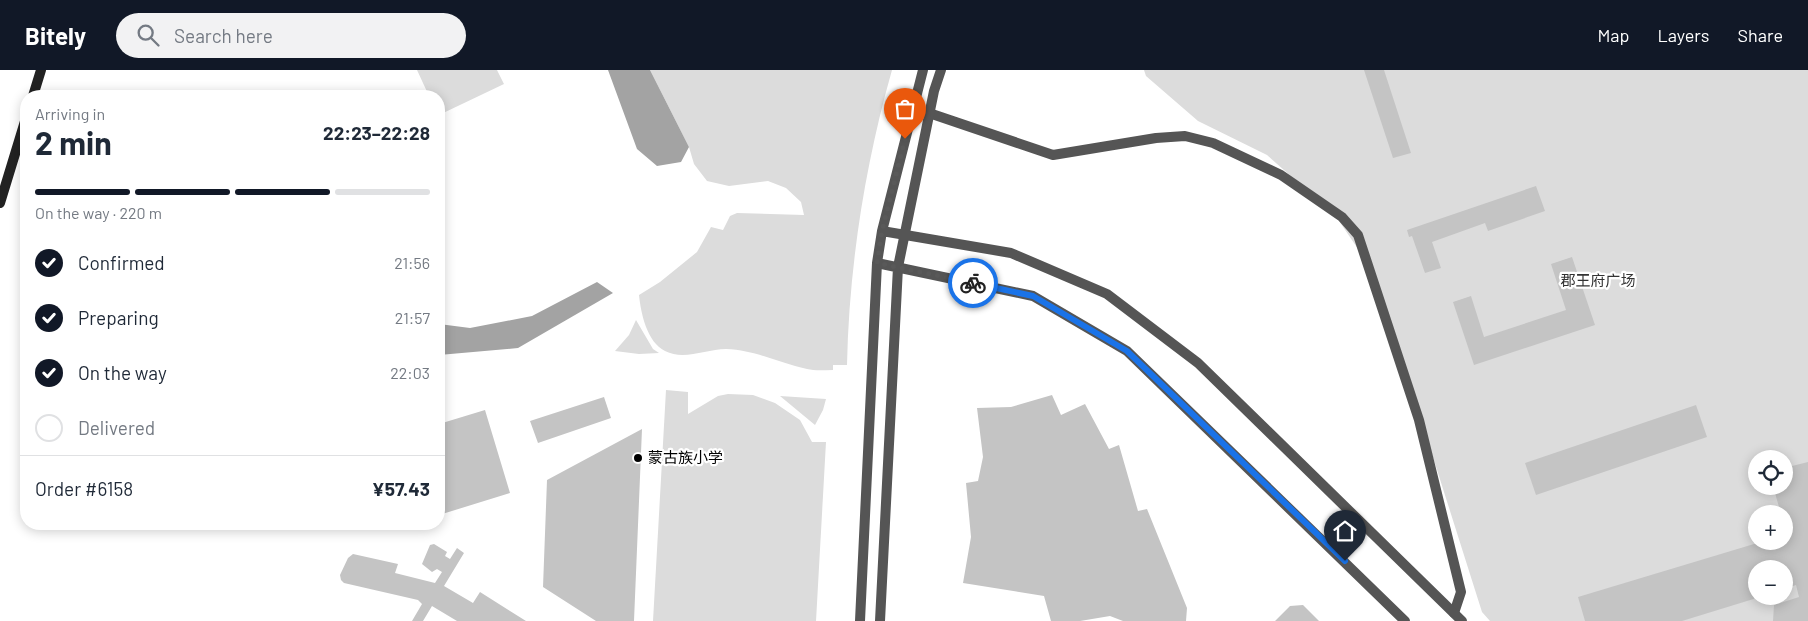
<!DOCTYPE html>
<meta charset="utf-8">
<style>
:root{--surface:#fff;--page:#f2f2f3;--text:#1f2937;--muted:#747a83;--line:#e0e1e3;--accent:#111827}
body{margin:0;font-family:Barlow,"Noto Sans SC",sans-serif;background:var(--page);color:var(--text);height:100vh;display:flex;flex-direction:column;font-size:19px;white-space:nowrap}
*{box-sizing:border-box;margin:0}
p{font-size:16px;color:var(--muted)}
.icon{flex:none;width:28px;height:28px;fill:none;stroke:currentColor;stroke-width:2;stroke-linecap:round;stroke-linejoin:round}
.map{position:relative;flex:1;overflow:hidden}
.panel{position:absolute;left:20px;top:20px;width:425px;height:440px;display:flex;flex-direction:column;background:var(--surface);border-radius:20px;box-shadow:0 2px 12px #0003}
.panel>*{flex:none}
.buttons{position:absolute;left:1748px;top:380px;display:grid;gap:10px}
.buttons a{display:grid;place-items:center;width:45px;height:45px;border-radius:50%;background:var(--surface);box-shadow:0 2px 12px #0003;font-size:25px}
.pin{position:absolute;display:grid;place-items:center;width:42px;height:42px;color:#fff;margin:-51px -21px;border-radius:50% 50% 50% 0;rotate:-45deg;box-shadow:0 0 5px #0007}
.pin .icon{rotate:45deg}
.courier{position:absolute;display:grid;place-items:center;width:50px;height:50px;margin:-25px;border:4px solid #1a73e8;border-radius:50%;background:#fff;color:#222;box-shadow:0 1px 6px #0007}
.head em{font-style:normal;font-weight:700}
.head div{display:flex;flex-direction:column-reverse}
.head{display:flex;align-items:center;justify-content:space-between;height:85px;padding:0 15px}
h1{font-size:32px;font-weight:700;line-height:38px}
.bar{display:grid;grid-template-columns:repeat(4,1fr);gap:8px 5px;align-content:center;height:60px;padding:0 15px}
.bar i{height:6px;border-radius:4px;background:var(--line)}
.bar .selected{background:var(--accent)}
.bar p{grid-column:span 4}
.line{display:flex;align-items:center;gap:12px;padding:0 15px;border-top:1px solid var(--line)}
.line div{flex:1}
ol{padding:0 15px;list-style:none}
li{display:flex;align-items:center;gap:15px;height:55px}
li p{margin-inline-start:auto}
li .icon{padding:5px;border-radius:50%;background:var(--accent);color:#fff;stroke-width:4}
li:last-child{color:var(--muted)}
li i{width:28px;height:28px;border:2px solid var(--line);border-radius:50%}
header{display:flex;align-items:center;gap:30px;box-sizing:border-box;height:70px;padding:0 25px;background:var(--accent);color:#fff}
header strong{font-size:24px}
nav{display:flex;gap:28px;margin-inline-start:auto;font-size:18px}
.search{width:350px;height:45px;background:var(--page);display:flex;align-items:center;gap:12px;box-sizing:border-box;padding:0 18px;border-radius:28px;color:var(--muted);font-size:19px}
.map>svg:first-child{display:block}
</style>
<header>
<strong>Bitely</strong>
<div class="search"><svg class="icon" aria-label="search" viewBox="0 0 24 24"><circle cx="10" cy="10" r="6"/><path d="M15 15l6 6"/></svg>Search here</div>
<nav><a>Map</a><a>Layers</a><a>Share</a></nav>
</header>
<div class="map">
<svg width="1808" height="551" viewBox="0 0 1808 551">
<rect width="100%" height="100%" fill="#fff"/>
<path fill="#dcdcdc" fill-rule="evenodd" d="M417 0H497L504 14 439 45V26H429Z
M650 0H892C865 95 849 196 847 295H833V300C824 300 815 301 807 299 778 293 756 280 726 279 706 279 684 291 665 281 647 272 641 244 639 225L660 212 697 182 711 157 723 160 730 146 737 143 804 145 801 132 786 118 768 111 729 116 707 111 694 94 689 77Z
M1144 0H1808V551H1490L1482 542 1375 204 1335 145 1267 85 1198 51 1146 6ZM1756 389H1784V416H1756ZM1756 444H1784V471H1756ZM1756 499H1784V526H1756Z
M636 250 653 279 659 283 639 284 615 281 629 265Z
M666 320 688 322V344L718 326 728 324 753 325 775 333 800 350 812 372H826L816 551H653Z
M780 326 826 329 823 340 815 355Z"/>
<path fill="#a3a3a3" d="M608 0H650L689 77 681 92 657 96 637 79Z
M597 212 613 223 518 278 439 285V254L470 258 532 246Z"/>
<path fill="#c4c4c4" d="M1364 0H1384L1411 83 1393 88Z
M1536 116 1545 141 1488 161 1485 153 1432 172 1441 198 1425 203 1412 166 1409 167 1407 160Z
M1572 187 1595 255 1474 295 1453 232 1471 226 1484 267 1566 240 1551 194Z
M1052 325 1061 345 1085 334 1109 379 1119 375 1138 441 1147 439 1187 538 1186 551H1123L1110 546 1080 551H1051L1044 526 963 513 971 467 966 413 978 411 983 387 977 338 1011 337Z
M604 327 611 348 538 373 530 351Z
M1696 335 1707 367 1536 425 1525 393Z
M485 340 510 423 439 445V354Z
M642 359 634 551H596L543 517 547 410Z
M1808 392V551H1773L1774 535 1799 527 1796 515 1784 519V499H1756V526L1760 527 1682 551H1585L1578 527 1764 471H1784V465H1787L1784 444H1781L1773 416H1784V398Z
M434 474 447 482 445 486 450 489 457 478 464 483 444 516 473 533 480 522 526 551H457L432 536 423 551H412L422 534 418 530 344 513 341 510 340 505 348 488 353 484 398 494 395 503 435 513 442 502 437 499 432 502 422 494 430 475Z
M1303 535 1319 551H1275L1290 536Z"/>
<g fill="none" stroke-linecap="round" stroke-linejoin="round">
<path stroke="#555" stroke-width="10" d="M929 43 1053 85 1156 68 1185 66 1213 73 1281 105 1342 147 1358 165 1419 350 1461 522 1454 543"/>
<path stroke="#555" stroke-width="10" d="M882 161 1011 183 1107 224 1198 293 1462 551
M877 193 1033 226 1127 281 1405 551
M860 551 877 193 882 161 923 0
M880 551 898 197 934 21 941 0"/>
<path stroke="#222" stroke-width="10" d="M33 26 41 0
M0 133 26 48"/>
</g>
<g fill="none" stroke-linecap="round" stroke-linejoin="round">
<path stroke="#595959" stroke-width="5" stroke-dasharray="0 9" d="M905 69 882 161 877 193 973 213"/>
<path stroke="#1a73e8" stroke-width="6" d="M973 213 1033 226 1127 281 1345 491"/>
</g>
<circle fill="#000" stroke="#fff" stroke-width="2" cx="638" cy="388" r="5"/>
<g text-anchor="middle" stroke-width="4.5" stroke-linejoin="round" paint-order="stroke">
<g font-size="15" fill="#333" stroke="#fff">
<text x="1598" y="216">郡王府广场</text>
</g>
<g font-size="15" fill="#000" stroke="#fff" text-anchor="start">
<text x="648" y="393">蒙古族小学</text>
</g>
</g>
</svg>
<div class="buttons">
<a><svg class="icon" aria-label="locate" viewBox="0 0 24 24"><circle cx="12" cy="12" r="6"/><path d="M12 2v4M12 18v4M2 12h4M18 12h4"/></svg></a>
<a>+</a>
<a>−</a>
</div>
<div class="pin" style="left:905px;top:69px;background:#ea580c"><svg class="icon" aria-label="bag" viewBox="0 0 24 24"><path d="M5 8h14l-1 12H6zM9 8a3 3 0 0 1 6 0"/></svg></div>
<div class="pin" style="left:1345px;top:491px;background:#1f2937"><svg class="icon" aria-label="home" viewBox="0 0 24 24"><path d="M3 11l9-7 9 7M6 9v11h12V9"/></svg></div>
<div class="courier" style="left:973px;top:213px"><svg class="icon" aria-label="bike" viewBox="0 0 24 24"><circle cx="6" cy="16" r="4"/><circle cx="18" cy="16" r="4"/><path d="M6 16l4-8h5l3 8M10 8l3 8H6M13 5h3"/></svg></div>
<section class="panel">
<div class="head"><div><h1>2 min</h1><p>Arriving in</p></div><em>22:23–22:28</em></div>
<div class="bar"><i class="selected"></i><i class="selected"></i><i class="selected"></i><i></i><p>On the way · 220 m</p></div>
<ol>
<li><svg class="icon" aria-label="check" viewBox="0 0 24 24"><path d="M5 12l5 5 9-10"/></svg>Confirmed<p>21:56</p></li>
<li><svg class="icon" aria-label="check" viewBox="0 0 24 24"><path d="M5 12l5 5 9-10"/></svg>Preparing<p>21:57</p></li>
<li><svg class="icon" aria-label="check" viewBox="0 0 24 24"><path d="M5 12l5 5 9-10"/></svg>On the way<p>22:03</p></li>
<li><i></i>Delivered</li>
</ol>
<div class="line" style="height:65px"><div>Order #6158</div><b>¥57.43</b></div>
</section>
</div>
